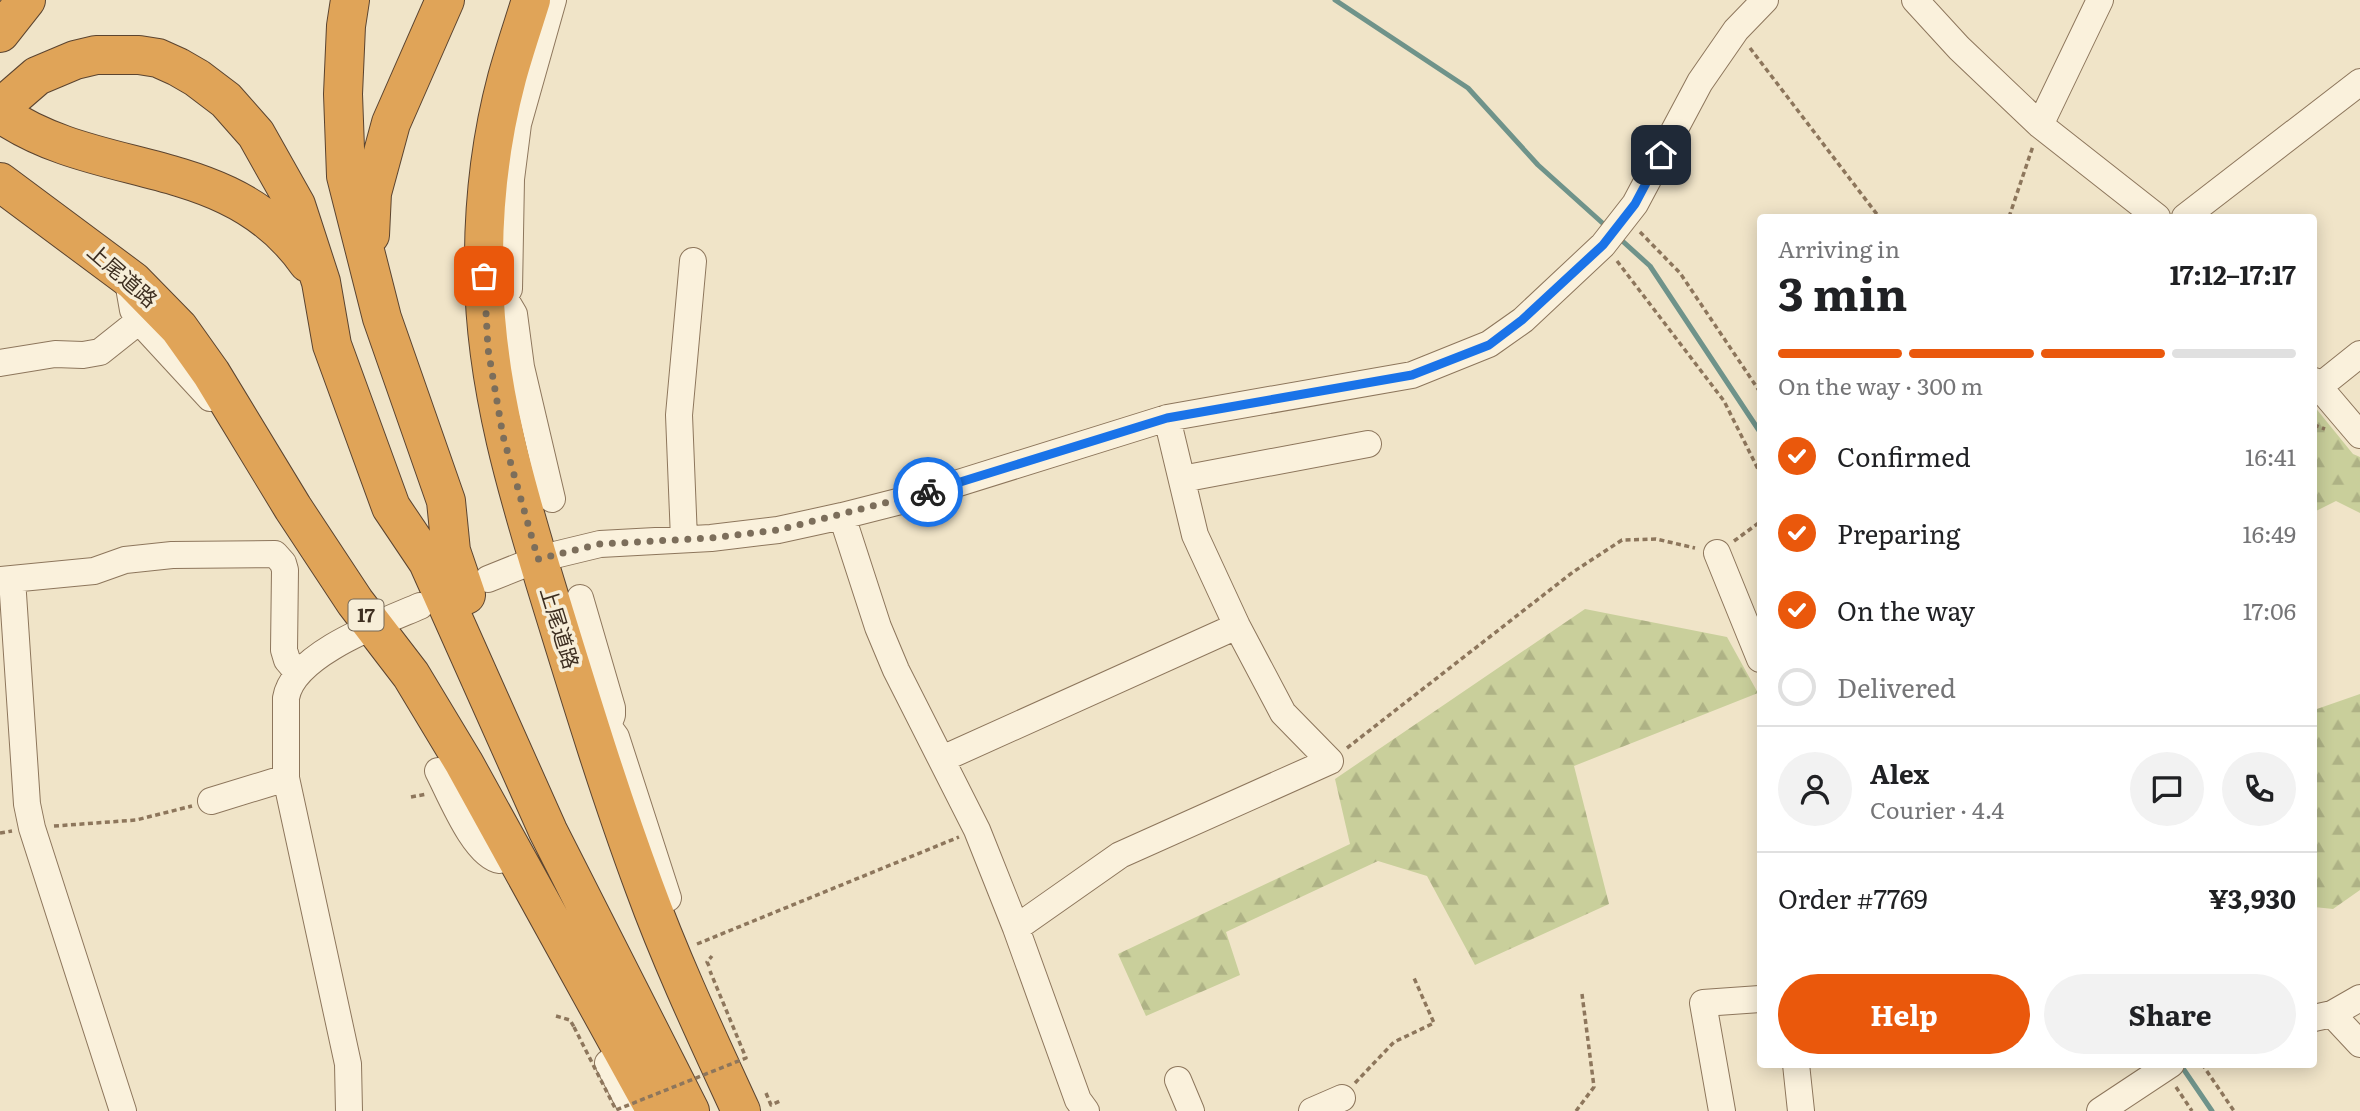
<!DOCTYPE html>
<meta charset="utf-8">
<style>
:root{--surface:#fff;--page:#f2f2f2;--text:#202124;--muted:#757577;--line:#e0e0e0;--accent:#ea580c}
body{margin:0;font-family:Literata,"Noto Sans JP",serif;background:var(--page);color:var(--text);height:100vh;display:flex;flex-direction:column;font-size:26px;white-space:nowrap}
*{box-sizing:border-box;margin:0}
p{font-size:23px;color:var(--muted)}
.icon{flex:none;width:38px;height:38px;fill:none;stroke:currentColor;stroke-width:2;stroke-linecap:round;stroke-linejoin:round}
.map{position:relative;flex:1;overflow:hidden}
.side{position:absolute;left:1757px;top:214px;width:560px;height:854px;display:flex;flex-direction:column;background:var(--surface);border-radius:7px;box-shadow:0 4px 18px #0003}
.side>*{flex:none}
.pin{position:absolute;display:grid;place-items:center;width:60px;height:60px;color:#fff;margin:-30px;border-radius:14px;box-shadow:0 4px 10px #0006}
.courier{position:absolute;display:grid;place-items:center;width:70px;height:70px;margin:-35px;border:5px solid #1a73e8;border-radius:50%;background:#fff;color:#222;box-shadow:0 2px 9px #0007}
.headline em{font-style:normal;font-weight:700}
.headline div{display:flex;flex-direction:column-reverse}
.headline{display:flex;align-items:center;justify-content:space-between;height:119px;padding:0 21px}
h1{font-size:46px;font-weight:700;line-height:52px}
.bar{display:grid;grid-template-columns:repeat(4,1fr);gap:10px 7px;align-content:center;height:84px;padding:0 21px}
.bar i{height:9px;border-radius:5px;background:var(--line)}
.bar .active{background:var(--accent)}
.bar p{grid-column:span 4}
.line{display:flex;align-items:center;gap:18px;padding:0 21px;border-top:2px solid var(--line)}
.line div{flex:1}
.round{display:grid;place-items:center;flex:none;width:74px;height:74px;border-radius:37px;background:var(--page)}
ol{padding:0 21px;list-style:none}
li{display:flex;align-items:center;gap:21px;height:77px}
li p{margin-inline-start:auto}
li .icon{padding:7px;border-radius:50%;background:var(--accent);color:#fff;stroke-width:4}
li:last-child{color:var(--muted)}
li i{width:38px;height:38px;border:4px solid var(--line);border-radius:50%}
.button{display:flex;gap:14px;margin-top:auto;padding:14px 21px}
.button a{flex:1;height:80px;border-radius:42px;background:var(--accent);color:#fff;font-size:28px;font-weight:700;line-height:80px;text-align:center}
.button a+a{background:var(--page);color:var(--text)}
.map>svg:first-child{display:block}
</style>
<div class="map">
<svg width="2360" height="1111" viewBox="0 0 2360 1111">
<defs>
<pattern id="forest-firs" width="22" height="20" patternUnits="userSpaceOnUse" patternTransform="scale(1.75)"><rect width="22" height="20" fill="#c9cf9b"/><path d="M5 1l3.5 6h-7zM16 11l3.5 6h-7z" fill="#aeb285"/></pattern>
</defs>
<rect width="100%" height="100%" fill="#f0e4c8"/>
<path fill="url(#forest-firs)" d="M2314 406 2353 454 2360 457V513L2336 501 2314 512Z
M1585 609 1727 637 1758 693 1574 766 1609 904 1475 965 1427 876 1378 861 1226 932 1240 975 1146 1016 1118 954 1350 844 1335 779Z
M2360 694V890L2333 909 2314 907V710Z"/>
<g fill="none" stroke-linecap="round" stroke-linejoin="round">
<path stroke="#6f938a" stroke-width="5" d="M1335 0 1468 88 1538 165 1608 228
M1618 237 1650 266 1760 432
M2180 1064 2212 1111"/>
<g stroke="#8d765c" stroke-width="28">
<path id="minor" d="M1915 0 1959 48 2040 125 2157 217
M2040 125 2100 0
M2185 217 2360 82
M127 276 133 310 139 321 210 398
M504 297 514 314 521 367 552 499
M487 324 509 289 511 179 518 124 553 0
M0 363 55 354 83 355 100 352 139 321
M2314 381 2360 435
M2320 386 2360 354
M1182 479 1368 444
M842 516 878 627 896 670 977 830 1016 928 1078 1100 1086 1111
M684 539 679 415 693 261
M1717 553 1760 659
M12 579 27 804 32 828 123 1111
M488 579 538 559 600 544 711 538 778 530 842 516 901 501 1167 418 1412 375 1489 344 1523 320 1603 245 1635 204 1700 82 1736 30 1765 0
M0 580 94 571 125 560 172 555 275 554 283 563 285 570 284 650 287 660 298 673
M580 598 612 708V715L608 726
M585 709 608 726 616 737 668 898
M942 759 1237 626
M438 771C450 794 475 857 500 860
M211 801 286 778
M1016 928 1120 855 1330 761 1283 713 1237 626 1195 535 1167 418
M2332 1014 2360 998
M2314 1018 2332 1014 2360 1044
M608 1063 633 1111
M1796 1064 1801 1111
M1178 1080 1191 1111
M349 1111 348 1064 286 778V698C293 654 383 622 420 606
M1312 1111 1342 1098
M1722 1111 1703 1003 1760 999
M2100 1111 2171 1064"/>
</g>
<g stroke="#5b4430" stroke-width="40">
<path id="highway" d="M350 0 346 26 343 94 346 176 382 318 446 501 451 551 466 595
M531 0C523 26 514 52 507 78 490 142 483 208 484 274 485 391 521 504 555 615 583 706 611 797 644 886 672 963 707 1037 741 1111
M0 33 26 0
M0 108 37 76 75 60 96 55H139L158 58 178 67 197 78 226 100 256 134 296 205 321 282 332 345 391 507 428 562 548 831 690 1111
M0 113C99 182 230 152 308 263
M0 182 133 281 179 328 211 373 293 508 355 602 411 675 464 763 656 1111
M370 235 372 193 391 123 445 0"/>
</g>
<path stroke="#8d765c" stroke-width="3.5" stroke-dasharray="5 3.5" stroke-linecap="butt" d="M1750 48 1879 217
M2009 217 2033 146
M1640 232 1680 273 1760 392
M1617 261 1724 401 1760 473
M2314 425 2325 429
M1734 541 1760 522
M1347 748 1573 572 1622 540 1656 539 1695 548
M411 797 427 794
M54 826 136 820 192 806
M0 833 12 831
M697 944 959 837
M709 966 707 962 712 956
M556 1016 570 1020 574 1027
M2202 1064 2234 1111
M1355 1083 1394 1042 1434 1023 1414 978
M2176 1087 2192 1111
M766 1093 771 1105 780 1101
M1576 1111 1594 1087 1582 994"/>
<use href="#minor" stroke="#faf1dc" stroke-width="26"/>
<use href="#highway" stroke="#e0a458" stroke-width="38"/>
<path stroke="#8d765c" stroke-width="3.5" stroke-dasharray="5 3.5" stroke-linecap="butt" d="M574 1027 616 1110 746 1058 710 971"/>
</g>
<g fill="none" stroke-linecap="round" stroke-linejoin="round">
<path stroke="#7c6e5b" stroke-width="7" stroke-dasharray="0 12.6" d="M484 276 488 349 503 436 538 559 600 544 710 538 778 530 928 492"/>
<path stroke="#1a73e8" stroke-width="9" d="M928 492 1167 418 1412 375 1489 345 1522 320 1603 245 1635 204 1661 155"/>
</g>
<g text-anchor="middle" stroke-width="7" stroke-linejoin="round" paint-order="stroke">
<rect fill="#f7eed8" stroke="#756857" stroke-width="2" x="348.5" y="599.5" width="35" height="31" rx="5"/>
<g font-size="19" font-weight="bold" fill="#3d2e20">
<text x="366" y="622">17</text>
</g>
<g font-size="21" fill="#3d2e20" stroke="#f7eed8">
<text transform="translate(122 276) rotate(41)" y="7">上尾道路</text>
<text transform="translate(559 628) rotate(73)" y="7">上尾道路</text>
</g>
</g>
</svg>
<div class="pin" style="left:484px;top:276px;background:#ea580c"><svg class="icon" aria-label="bag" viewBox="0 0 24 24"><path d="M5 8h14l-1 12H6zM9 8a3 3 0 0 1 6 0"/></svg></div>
<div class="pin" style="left:1661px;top:155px;background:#1f2937"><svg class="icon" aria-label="home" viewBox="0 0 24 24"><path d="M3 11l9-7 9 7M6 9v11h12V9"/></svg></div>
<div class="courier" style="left:928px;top:492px"><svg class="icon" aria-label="bike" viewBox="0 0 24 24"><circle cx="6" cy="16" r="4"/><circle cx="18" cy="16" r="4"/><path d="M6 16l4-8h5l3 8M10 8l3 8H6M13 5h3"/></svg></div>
<section class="side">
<div class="headline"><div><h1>3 min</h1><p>Arriving in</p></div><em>17:12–17:17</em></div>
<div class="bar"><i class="active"></i><i class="active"></i><i class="active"></i><i></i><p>On the way · 300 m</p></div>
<ol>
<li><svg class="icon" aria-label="check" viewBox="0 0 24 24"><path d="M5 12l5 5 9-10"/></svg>Confirmed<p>16:41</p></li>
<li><svg class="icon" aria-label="check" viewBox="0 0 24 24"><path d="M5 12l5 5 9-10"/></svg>Preparing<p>16:49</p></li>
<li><svg class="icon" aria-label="check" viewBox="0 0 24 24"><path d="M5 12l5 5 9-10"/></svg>On the way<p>17:06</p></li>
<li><i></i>Delivered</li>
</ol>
<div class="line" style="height:126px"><a class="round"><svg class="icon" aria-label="person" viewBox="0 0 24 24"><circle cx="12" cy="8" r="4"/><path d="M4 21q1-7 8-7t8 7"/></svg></a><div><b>Alex</b><p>Courier · 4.4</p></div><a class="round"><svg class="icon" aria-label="chat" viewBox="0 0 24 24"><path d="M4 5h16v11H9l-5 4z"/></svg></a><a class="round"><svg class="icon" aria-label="phone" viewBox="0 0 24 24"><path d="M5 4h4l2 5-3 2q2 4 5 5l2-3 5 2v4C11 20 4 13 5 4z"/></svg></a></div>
<div class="line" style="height:91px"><div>Order #7769</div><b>¥3,930</b></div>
<div class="button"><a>Help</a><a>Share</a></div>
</section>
</div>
